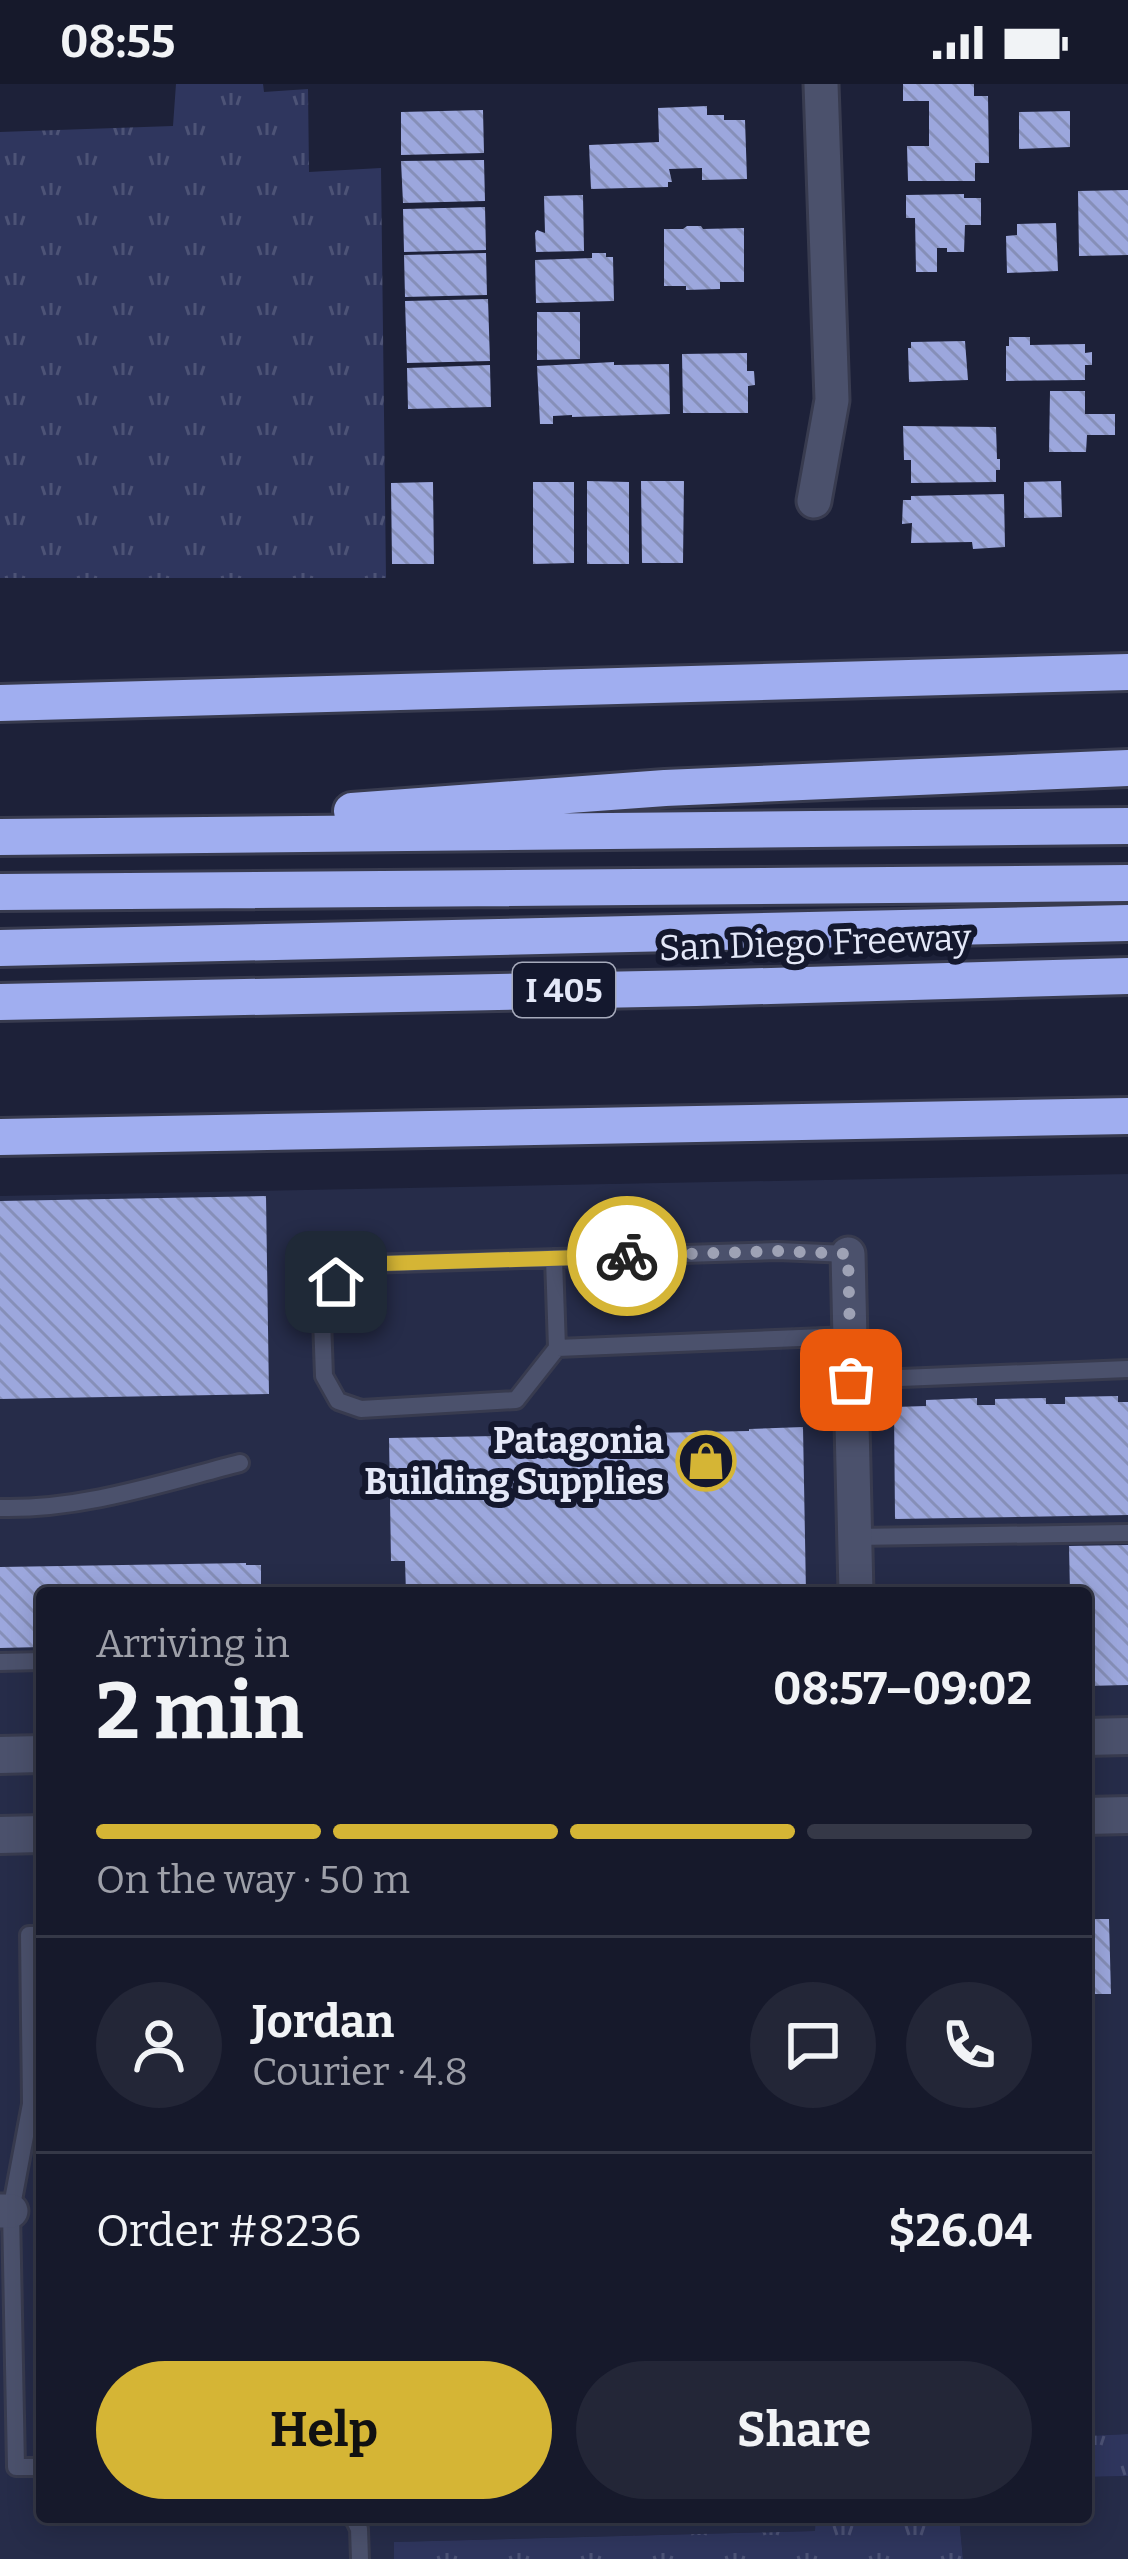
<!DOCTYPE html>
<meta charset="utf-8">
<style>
:root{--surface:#16192b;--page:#232637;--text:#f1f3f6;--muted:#9ea0a9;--line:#353847;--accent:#d5b535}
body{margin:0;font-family:Bitter,serif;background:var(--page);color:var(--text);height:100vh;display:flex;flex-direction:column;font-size:45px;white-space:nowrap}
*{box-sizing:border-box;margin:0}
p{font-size:39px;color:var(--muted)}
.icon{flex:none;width:66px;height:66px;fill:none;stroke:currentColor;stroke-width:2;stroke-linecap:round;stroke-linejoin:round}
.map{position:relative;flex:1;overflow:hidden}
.drawer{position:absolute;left:36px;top:1503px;width:1056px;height:936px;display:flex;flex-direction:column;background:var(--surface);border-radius:12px;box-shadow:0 6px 30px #0003,0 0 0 3px var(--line)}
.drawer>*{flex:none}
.pin{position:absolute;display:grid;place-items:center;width:102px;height:102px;color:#fff;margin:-51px;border-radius:24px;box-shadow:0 6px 18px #0006}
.courier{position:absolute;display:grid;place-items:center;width:120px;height:120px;margin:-60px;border:9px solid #d5b535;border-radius:50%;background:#fff;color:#222;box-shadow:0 3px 15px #0007}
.head em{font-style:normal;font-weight:700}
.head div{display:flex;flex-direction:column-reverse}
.head{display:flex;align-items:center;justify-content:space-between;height:204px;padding:0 60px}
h1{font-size:78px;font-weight:700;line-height:90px}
.bar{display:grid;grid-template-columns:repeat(4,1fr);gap:18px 12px;align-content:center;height:144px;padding:0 60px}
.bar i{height:15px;border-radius:9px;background:var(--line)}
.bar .current{background:var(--accent)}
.bar p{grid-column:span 4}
.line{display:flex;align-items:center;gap:30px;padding:0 60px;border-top:3px solid var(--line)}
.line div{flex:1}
.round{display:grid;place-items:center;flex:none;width:126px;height:126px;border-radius:63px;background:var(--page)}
.cta{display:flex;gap:24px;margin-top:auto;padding:24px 60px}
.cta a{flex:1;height:138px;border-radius:72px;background:var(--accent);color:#111;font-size:48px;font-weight:700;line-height:138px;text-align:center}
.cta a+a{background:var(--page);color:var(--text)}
.status{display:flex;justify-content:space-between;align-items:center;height:84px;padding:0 60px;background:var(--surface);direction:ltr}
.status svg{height:33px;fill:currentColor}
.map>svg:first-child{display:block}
</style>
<div class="status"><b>08:55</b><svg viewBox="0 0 49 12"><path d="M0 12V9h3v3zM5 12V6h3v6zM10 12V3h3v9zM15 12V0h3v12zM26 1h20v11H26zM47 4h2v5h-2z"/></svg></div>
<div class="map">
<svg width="1128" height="2475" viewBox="0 0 1128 2475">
<defs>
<pattern id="grass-tufts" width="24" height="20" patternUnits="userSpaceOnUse" patternTransform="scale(3)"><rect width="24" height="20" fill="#2f365e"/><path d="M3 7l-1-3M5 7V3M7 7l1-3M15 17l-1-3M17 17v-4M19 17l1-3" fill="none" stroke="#4d5376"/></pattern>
<pattern id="building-back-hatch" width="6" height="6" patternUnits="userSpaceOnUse" patternTransform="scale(3)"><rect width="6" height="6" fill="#9ca7dd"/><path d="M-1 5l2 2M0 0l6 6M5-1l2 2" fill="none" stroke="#868fb8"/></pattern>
</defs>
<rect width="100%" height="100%" fill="#1d2139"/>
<path fill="#262c49" d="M1128 1090V2350L1086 2352V1509H42V2433H816V2447L395 2458 394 2475H0V1112Z
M1128 2392V2475H963L959 2433H1086V2393Z"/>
<path fill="url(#grass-tufts)" d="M176 0H263L264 8 308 5 309 88 381 84 386 494H0V48L173 42Z
M1128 2350V2392L1086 2393V2352Z
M816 2433H959L963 2475H394V2458L815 2447Z"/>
<path fill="url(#building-back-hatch)" d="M903 0H974V12H988L989 79H975V97H908L907 62H929V17H903Z
M707 22V31H724V36H745L747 95 702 96V84L669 85 672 98H668V103L591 105 589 61 659 58 658 24Z
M483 26 484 69 401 71V28Z
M1070 27V63L1019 65V28Z
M484 76 485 117 403 119 401 77Z
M1128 106V171L1079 172 1078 107Z
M964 110V114H981V141H965L964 168H947V164H937V188H916L915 134H906V111Z
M583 111 584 167 536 168 535 149 537 146 545 149 544 112Z
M485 123 486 166 404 168 403 125Z
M1056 139 1058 187 1007 189 1006 152 1017 151V140Z
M687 142H701L703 145 744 144V198H720V205L686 206V202H664V145H683Z
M486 169 487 211 405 213 404 171Z
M592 169H606V173H613L614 217 536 219 535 176 592 174Z
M488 215 490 277 407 279 405 217Z
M537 228H580V275L537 276Z
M1009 253H1030V261L1085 260V269L1092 268V281H1085V296L1006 297V262H1009Z
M965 257 968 296 909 298 908 264H911V258Z
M747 269V287H754L755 301 748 302V329H683L682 270Z
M614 278V281L669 280 670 330 572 333V331L553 332V340H540L537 282Z
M490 281 491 323 408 325 407 284Z
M1050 307H1085V330H1115V351H1087L1086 368H1049Z
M903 342 996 343 997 375H1000V386H996V398L911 399V376H904Z
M587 397 629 398V480H587Z
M641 397H684L683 479H642Z
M1061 397 1062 433 1024 434V398Z
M433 398 434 480H392L391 399Z
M533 398H574V479L533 480Z
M1004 410 1005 463 973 465 972 458 911 459 912 439 902 440 903 416H911V412Z
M266 1112 269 1310 0 1315V1117Z
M1118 1312V1318H1128V1431L895 1435 894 1323 926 1322V1316L977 1314V1321H995V1315L1046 1314V1320H1065V1313Z
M803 1343 806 1509H406L405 1477H391L389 1354 749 1347V1345Z
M1128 1461V1601L1086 1602V1509H1070L1069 1462Z
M246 1479V1481H261V1509H42V1563L0 1564V1483Z
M1095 1828V1835H1109L1111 1910H1086V1829Z"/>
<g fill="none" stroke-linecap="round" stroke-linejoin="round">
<g stroke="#383b4f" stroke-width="22">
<path id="lane" d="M848 1170 777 1167 366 1180 336 1198 322 1235 324 1292 338 1317 361 1325 516 1316 557 1264 850 1252
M554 1174 557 1264
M851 1296 1128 1285
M0 1424C82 1426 162 1399 240 1379
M855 1453 1128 1449
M0 1578 42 1577
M42 1851H29L31 2020 11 2127 16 2383H42
M353 2433 359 2445 360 2475"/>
</g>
<g stroke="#383b4f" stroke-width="39">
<path id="street" d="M814 417 832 316 821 0
M848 1170 856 1509
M0 2127H11"/>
</g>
<g stroke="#383b4f" stroke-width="42">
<path id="secondary" d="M1086 1653 1128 1652
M0 1671 42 1670
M1086 1732 1128 1731
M0 1751 42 1750"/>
</g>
<g stroke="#383b4f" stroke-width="42">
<path id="highway" d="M0 619 1128 588
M352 727 665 704 1128 684
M0 753 1128 742
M0 808 1128 799
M0 864 1128 839
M0 918 696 904 1128 892
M0 1053 1128 1032"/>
</g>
<use href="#lane" stroke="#4b516c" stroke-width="16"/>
<use href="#street" stroke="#4b516c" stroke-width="33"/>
<use href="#secondary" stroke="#4b516c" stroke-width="36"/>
<use href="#highway" stroke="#a0aef0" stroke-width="36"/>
</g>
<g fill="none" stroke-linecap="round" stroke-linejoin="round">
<path stroke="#9ea2b5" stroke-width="12" stroke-dasharray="0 21.6" d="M627 1172 777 1167 848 1170 851 1296"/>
<path stroke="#d5b535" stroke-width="15" d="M336 1198 367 1180 627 1172"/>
</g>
<defs>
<g id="shop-ring" transform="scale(3)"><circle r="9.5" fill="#14182e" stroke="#d5b535" stroke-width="1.5"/><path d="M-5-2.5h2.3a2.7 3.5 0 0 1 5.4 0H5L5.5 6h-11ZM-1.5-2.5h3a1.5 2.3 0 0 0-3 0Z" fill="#d5b535"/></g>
</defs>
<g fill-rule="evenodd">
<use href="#shop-ring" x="706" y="1377"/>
</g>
<g text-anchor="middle" stroke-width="12" stroke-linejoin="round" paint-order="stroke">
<rect fill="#14182e" stroke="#a6aabb" stroke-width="3" x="513" y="879" width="102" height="54" rx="9"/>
<g font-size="33" font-weight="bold" fill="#e4e8f8">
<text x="564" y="918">I 405</text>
</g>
<g font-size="36" fill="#e4e8f8" stroke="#14182e">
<text transform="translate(815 858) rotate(-2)" y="13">San Diego Freeway</text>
</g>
<g font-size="36" font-weight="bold" fill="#e4e8f8" stroke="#14182e" text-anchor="end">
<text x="664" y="1369">Patagonia<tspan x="664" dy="41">Building Supplies</tspan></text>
</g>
</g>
</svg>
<div class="pin" style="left:851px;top:1296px;background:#ea580c"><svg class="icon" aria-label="bag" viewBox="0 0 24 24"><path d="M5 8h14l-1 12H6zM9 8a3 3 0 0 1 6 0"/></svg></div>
<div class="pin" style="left:336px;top:1198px;background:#1f2937"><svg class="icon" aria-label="home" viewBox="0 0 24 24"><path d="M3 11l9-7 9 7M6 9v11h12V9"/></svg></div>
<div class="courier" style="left:627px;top:1172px"><svg class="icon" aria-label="bike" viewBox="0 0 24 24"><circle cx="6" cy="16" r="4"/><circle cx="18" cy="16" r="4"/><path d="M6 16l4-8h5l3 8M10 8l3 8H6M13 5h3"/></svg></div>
<section class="drawer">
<div class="head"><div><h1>2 min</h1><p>Arriving in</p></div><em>08:57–09:02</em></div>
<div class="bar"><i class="current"></i><i class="current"></i><i class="current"></i><i></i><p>On the way · 50 m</p></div>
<div class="line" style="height:216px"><a class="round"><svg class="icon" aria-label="person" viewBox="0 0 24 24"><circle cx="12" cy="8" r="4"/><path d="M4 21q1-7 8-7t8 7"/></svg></a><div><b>Jordan</b><p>Courier · 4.8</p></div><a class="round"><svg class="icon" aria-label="chat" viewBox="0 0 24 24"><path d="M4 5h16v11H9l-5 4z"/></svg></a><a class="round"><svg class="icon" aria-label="phone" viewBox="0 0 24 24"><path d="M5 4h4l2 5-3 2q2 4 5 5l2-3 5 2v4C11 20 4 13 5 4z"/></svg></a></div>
<div class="line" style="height:156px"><div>Order #8236</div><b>$26.04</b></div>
<div class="cta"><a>Help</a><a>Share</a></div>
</section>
</div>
